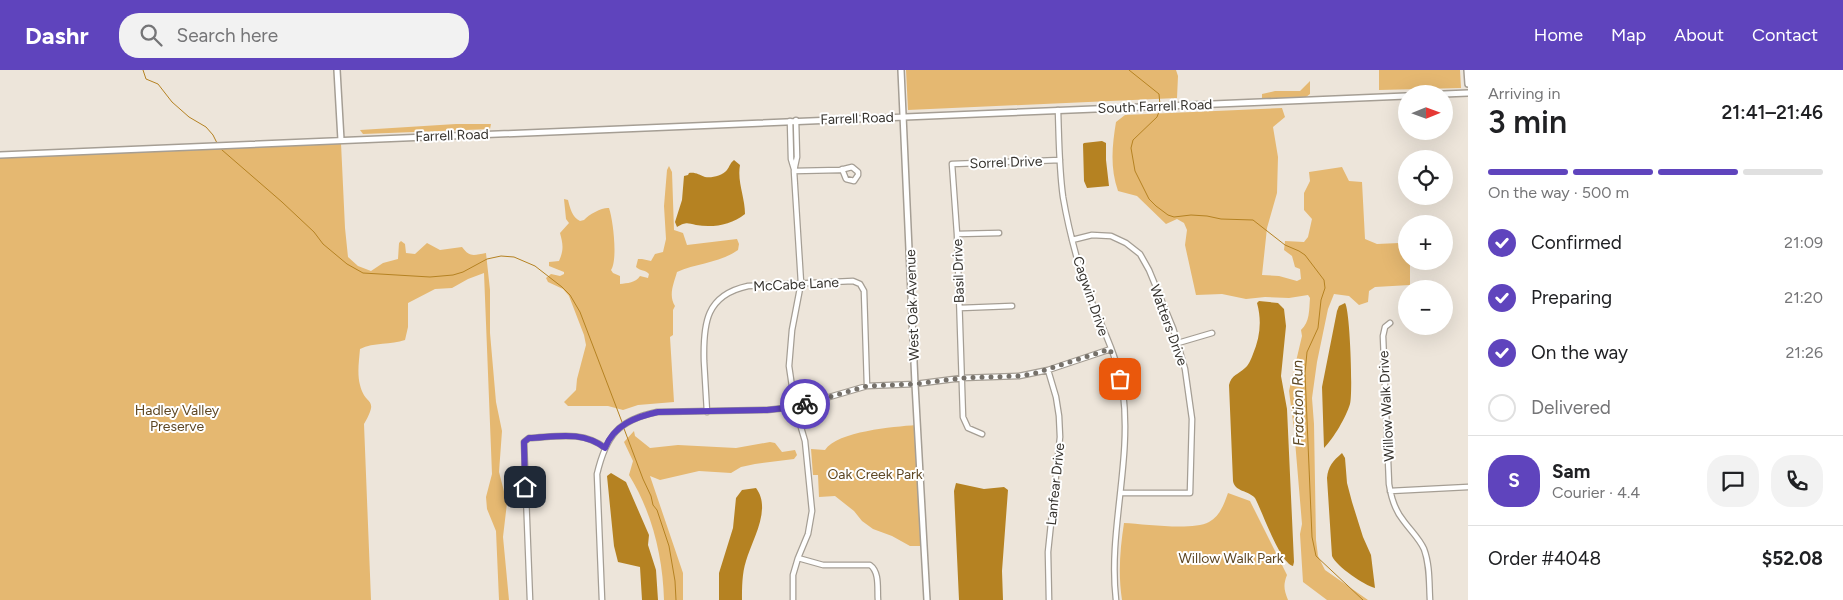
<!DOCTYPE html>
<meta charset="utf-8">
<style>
:root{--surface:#fff;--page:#f2f2f2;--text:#202124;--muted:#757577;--line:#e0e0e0;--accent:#5f44bd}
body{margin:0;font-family:Figtree,sans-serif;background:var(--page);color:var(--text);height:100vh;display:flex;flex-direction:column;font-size:19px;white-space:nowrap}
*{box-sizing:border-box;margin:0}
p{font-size:16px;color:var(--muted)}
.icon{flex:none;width:28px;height:28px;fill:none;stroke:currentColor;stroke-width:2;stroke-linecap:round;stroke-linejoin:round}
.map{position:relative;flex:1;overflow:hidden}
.drawer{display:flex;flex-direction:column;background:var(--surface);width:375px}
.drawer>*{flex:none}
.needle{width:32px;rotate:89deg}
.controls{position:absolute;left:1398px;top:15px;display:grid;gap:10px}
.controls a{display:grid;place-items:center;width:55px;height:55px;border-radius:50%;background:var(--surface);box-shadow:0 5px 20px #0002;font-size:25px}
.pin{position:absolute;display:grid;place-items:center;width:42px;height:42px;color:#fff;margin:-21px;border-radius:10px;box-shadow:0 2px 8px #0006}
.courier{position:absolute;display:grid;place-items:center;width:50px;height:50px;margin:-25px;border:4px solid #5f44bd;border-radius:50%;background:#fff;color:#222;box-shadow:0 1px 6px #0007}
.head em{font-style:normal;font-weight:600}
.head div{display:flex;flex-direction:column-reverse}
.head{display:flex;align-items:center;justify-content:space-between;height:85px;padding:0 20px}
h1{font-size:32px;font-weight:600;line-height:38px}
.bar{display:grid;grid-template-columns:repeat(4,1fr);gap:8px 5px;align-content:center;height:60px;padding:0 20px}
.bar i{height:6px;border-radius:4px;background:var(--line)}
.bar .on{background:var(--accent)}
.bar p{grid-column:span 4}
.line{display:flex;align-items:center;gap:12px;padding:0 20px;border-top:1px solid var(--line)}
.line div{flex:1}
.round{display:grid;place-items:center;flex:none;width:52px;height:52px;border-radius:20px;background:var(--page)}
ol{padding:0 20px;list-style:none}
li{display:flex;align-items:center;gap:15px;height:55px}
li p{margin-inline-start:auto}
li .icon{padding:5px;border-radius:50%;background:var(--accent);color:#fff;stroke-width:4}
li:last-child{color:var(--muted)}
li i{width:28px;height:28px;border:2px solid var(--line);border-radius:50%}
header{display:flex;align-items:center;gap:30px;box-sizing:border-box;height:70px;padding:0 25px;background:var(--accent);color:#fff}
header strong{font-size:24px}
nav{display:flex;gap:28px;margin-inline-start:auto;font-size:18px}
.search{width:350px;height:45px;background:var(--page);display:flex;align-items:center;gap:12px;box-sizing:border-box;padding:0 18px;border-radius:20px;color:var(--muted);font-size:19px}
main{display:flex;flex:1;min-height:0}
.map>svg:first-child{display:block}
</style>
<header>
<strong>Dashr</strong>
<div class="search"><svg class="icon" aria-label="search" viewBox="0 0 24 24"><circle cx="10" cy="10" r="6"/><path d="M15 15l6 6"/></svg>Search here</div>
<nav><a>Home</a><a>Map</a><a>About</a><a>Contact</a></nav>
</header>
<main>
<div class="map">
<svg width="1468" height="530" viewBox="0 0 1468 530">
<rect width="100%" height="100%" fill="#ede5da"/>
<path fill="#e5b871" d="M906 0H1176L1178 6 1177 28 908 40Z
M1379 0H1460L1461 18 1379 20Z
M1310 11V24L1306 27 1262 29V24L1275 21H1300Z
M1282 38 1285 47 1273 57 1278 87 1277 123 1267 158 1262 205 1279 206 1297 211 1301 209 1300 199 1295 197 1292 186 1284 180 1285 171 1304 172 1308 167 1312 149 1304 140V123L1310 111 1309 102 1342 97 1349 111 1362 112 1365 169 1377 174 1399 173 1406 179V191H1410V215L1375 217 1369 221 1368 232 1359 235 1349 226 1334 224 1328 239 1317 292 1312 328 1314 354 1316 470 1318 486 1325 500 1368 530H1327L1303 512 1300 464 1302 454 1294 359 1289 321 1302 266 1301 260C1310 252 1309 240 1310 228L1308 225 1289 228 1265 227 1246 229 1222 224 1196 225 1185 175 1187 160 1184 153 1177 149 1166 154 1137 126 1118 121C1110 98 1112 76 1116 52L1125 45Z
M456 54H491L490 59 363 64 360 60Z
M341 73 345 158 348 187 358 196 371 201 383 193 398 189 399 173 401 171 405 174 406 183 415 184 427 173 440 180 462 177C470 188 474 185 486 183L490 220V263L496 332 502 361 499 402 507 433 503 467 509 530H499L496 461 487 439 486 427 492 404 484 203 468 209 452 218 435 219 408 233V257L405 270C391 275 374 272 360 279 359 291 357 304 360 315 365 337 380 326 364 354L371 530H0V87Z
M669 96 672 102 674 160 683 163 687 175 737 169 739 174 738 180C720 193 697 193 677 202 674 213 668 225 675 236L673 240V265L670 267 674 332 638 335 623 340 608 336H568L564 332 576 320 577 309 586 275 584 265 569 226 563 219 548 212 546 208 551 204 560 206 564 204V202L549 196V192L559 191C564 180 563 174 560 163L569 153 566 149 564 129 568 130C570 138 572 147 580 151L584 150C589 144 603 137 609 138 613 149 618 190 611 200L613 203 620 206V214C627 213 636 213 640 206L648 208 649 204C646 200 640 201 636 197L638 189H642L651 191 655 184 663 182 666 169 664 136 667 100Z
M916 355 921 476H910L892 466 873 459 862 451 854 441 835 426 819 427 818 405H813L811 379 825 380C838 361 893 357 916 355Z
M634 361 635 366 650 378 678 375 736 378 770 372 775 373 782 382 795 380 797 385 794 389 755 394 741 397 731 403 699 401 660 410 650 406 683 503V530H664C663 487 652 442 629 405L633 391 624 372Z
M1228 423 1250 431 1287 505C1283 515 1284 520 1288 530H1122C1118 504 1120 479 1124 453 1145 454 1192 461 1209 452 1220 446 1224 434 1228 423Z"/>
<path fill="#b58222" d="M1102 71 1106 73V90L1109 116 1087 118 1084 111 1083 74 1084 73Z
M734 90 740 95C737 112 745 127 745 144 731 155 713 158 696 155 687 153 686 152 677 157L675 152 682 130 684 106 688 105 689 103C696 102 699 105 705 107 712 108 722 106 727 100 730 96 730 93 734 90Z
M1259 231 1278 233 1284 239 1286 256 1281 306 1287 339 1294 492 1293 496C1280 493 1262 441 1255 428 1248 420 1235 422 1233 411L1229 315C1231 305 1239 304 1245 298 1249 295 1251 289 1253 284 1260 267 1262 251 1257 233Z
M1345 233C1350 239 1353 324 1350 334 1346 347 1334 368 1324 378L1322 317 1337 241 1339 236Z
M1342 383 1345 388 1347 413 1352 432 1363 467 1371 485 1375 518C1364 515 1337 497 1332 486L1327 408C1328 396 1333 391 1342 383Z
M611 403 626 412 649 465 648 475 656 500 658 530H642L640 497 618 492 614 476 607 406Z
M956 413 984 419 1004 417 1008 420 1002 501 1003 530H959L954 421Z
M756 418C772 439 752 470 746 491 742 503 742 518 742 530H719V503L733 458 736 428 742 420Z"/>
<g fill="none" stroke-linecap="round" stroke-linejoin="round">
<path stroke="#b58222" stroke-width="1" d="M143 0 146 9 158 14 172 32 189 47 206 57 213 65 217 73
M1129 0 1159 24 1160 35
M1160 39 1157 47 1133 70 1131 78 1135 101 1149 129 1156 136 1168 145 1174 147 1191 145 1207 146 1221 149 1253 150 1285 175 1299 181 1305 185 1324 210 1325 218 1321 230 1318 258 1307 282 1305 303 1312 467 1316 486 1363 530
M222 80 282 132 314 162 323 174 347 194 363 203 430 207 453 205 463 202 487 189 501 186 514 187 535 196 562 217 570 225 580 242 622 352
M623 356 643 409 651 426 653 435 657 440 669 476 675 511 676 530"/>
<g stroke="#a59e94" stroke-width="7">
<path id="minor" d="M1058 40C1059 69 1059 98 1063 127 1068 156 1076 187 1085 215 1098 250 1118 285 1123 322 1132 392 1108 461 1116 530
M790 51 791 89 794 99
M794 101 840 100 852 97 858 102V105L854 111 846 109 842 99
M957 164 999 163
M1072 170 1092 165 1111 166 1126 173 1140 184 1149 200 1173 258 1185 299 1192 349 1190 423H1121
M960 238 1012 236
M1390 253 1385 257 1383 266 1389 414C1391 427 1394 439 1403 450 1410 460 1419 468 1424 479 1430 495 1429 513 1430 530
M1178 273 1212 263
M1048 300 1056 327 1059 346 1060 367 1048 482 1049 530
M707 342C706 325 705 308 704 291 703 253 706 225 748 216L853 211 860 214 864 221 867 316
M982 364 968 358 963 347 957 164 952 94 1060 90
M1390 421 1468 417
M798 488 823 495H870C880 502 877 519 878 530
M530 530 524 372 529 368C555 367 583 360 605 378
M602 530 597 404C606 366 618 350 657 342L767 340 795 337 867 316 915 314 962 308 1019 306 1048 300 1111 279
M793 530V505L798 488 808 464 812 441 805 371 795 337 789 296 792 260 801 213 794 101 797 87 796 50"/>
</g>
<g stroke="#a59e94" stroke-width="8">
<path id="tertiary" d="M337 0 341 70
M901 0 915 314 927 530
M1467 0 1468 14
M1444 24 1468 23
M0 85 1406 26"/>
</g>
<use href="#minor" stroke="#fff" stroke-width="4.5"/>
<use href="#tertiary" stroke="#fff" stroke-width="5"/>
</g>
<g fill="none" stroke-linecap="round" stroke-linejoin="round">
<path stroke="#76716a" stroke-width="5" stroke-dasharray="0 9" d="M805 334 867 316 915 314 962 308 1019 306 1033 304 1110 279 1120 309"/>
<path stroke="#5f44bd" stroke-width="6" d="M525 417 524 372 529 368C555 367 582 360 605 378 614 355 635 347 658 342L767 340 795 337 805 334"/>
</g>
<g text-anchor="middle" stroke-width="4" stroke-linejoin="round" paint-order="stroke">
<g font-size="14" fill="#36332e" stroke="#fff">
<text transform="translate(1155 36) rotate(-2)" y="5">South Farrell Road</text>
<text transform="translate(857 48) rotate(-2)" y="5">Farrell Road</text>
<text transform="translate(452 65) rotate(-2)" y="5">Farrell Road</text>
<text transform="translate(1006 92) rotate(-2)" y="5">Sorrel Drive</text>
<text transform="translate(958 201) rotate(-92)" y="5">Basil Drive</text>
<text transform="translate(796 214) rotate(-3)" y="5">McCabe Lane</text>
<text transform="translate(1091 226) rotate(71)" y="5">Cagwin Drive</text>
<text transform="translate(912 235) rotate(-92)" y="5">West Oak Avenue</text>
<text transform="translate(1169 255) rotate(70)" y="5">Watters Drive</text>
<text transform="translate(1386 336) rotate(-93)" y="5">Willow Walk Drive</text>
<text transform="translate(1055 414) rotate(-84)" y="5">Lanfear Drive</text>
</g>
<g font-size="14" fill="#5e4723" stroke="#fff">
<text x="177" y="345">Hadley Valley<tspan x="177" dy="16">Preserve</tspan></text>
<text x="875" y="409">Oak Creek Park</text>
<text x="1231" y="493">Willow Walk Park</text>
</g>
<g font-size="15" font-style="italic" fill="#5d4722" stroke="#fff">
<text transform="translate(1298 333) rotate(-91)" y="5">Fraction Run</text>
</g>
</g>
</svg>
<div class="controls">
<a><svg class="needle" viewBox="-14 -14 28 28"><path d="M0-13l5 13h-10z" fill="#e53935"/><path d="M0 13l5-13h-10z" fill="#757577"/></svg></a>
<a><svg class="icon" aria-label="locate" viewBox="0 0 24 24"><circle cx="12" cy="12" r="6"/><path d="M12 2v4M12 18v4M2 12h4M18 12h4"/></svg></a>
<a>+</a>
<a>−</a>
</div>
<div class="pin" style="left:1120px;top:309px;background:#ea580c"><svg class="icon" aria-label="bag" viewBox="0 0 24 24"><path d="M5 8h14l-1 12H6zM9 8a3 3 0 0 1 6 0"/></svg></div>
<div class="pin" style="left:525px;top:417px;background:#1f2937"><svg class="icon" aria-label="home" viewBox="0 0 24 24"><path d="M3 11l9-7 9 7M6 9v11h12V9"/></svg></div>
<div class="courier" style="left:805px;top:334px"><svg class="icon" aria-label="bike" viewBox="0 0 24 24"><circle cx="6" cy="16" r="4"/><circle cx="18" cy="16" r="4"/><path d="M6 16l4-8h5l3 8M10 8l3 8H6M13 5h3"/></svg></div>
</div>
<section class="drawer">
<div class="head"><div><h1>3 min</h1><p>Arriving in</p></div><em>21:41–21:46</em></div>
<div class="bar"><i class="on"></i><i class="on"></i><i class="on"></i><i></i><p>On the way · 500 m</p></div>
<ol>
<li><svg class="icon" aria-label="check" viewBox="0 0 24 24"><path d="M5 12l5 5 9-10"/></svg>Confirmed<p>21:09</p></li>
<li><svg class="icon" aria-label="check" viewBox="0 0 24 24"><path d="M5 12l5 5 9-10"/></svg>Preparing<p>21:20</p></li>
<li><svg class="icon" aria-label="check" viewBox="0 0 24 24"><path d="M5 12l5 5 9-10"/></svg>On the way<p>21:26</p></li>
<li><i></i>Delivered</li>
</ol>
<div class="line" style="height:90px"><b class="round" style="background:var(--accent);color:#fff">S</b><div><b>Sam</b><p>Courier · 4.4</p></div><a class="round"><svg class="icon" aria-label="chat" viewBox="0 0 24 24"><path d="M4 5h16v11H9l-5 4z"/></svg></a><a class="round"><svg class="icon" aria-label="phone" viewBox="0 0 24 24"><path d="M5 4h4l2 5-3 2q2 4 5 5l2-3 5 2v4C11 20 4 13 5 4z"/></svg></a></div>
<div class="line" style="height:65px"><div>Order #4048</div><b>$52.08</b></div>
</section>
</main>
